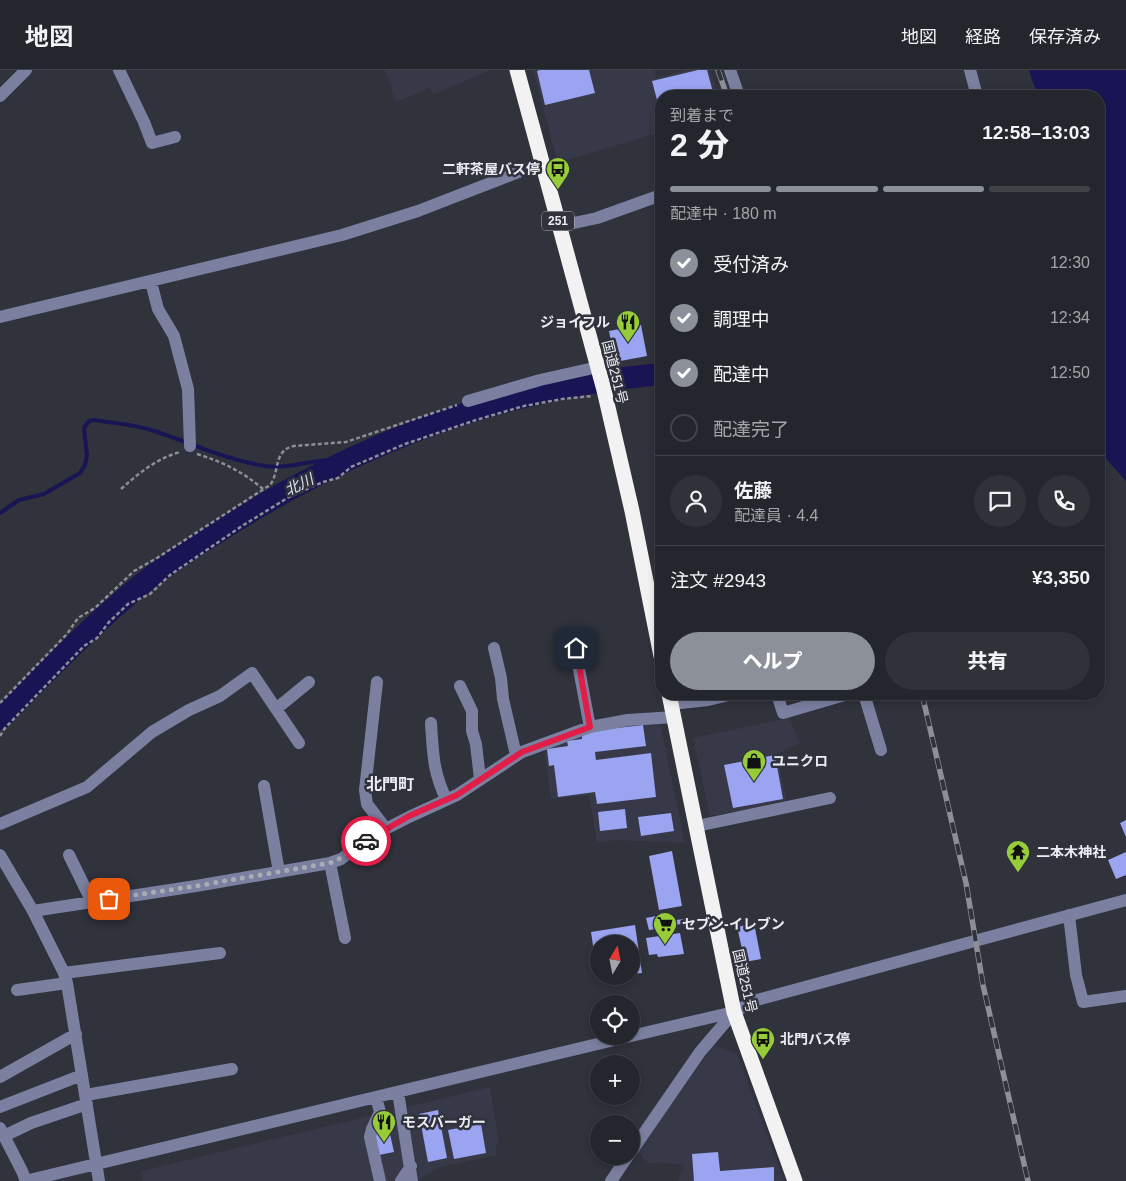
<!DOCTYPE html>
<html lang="ja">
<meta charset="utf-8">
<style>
:root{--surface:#24262d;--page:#303239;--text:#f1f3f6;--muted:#a3a5aa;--line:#414349;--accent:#8c9099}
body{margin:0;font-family:Helvetica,"Noto Sans JP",sans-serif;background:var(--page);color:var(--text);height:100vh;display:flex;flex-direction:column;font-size:19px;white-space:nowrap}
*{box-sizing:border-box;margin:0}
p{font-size:16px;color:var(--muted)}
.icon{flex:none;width:28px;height:28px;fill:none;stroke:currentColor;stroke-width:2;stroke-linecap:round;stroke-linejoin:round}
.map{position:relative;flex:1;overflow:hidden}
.drawer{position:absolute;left:655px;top:20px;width:450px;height:610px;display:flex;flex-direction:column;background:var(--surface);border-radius:20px;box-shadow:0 2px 8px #0003,0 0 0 1px var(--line)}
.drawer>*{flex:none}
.needle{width:32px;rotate:10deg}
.controls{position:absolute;left:590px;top:865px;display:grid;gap:10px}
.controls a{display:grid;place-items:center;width:50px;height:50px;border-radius:50%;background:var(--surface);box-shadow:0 2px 8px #0003,0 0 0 1px var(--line);font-size:25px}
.pin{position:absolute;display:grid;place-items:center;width:42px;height:42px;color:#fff;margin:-21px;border-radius:10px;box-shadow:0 2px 8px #0006}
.courier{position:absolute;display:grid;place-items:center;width:50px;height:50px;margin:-25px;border:4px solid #e11d48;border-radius:50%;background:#fff;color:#222;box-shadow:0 1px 6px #0007}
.head em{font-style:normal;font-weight:800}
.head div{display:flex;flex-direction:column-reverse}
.head{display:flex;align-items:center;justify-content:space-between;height:85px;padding:0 15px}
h1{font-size:32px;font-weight:800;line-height:38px}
.bar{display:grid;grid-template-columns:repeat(4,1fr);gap:8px 5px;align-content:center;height:60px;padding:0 15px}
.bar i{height:6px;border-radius:4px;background:var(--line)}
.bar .current{background:var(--accent)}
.bar p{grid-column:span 4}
.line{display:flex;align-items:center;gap:12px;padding:0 15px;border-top:1px solid var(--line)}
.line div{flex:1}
.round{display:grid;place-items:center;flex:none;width:52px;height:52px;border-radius:26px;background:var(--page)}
ol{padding:0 15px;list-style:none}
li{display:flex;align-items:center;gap:15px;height:55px}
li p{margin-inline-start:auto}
li .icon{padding:5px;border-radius:50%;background:var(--accent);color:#fff;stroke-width:4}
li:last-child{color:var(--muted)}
li i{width:28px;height:28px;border:2px solid var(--line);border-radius:50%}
.button{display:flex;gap:10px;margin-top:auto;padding:10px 15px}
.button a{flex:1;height:58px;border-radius:30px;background:var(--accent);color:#fff;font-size:20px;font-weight:800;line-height:58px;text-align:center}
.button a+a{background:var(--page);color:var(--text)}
header{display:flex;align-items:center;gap:30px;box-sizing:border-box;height:70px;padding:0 25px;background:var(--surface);border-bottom:1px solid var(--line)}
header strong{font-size:24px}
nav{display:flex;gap:28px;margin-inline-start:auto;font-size:18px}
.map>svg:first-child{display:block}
</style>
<header>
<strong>地図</strong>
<nav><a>地図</a><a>経路</a><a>保存済み</a></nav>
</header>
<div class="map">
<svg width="1126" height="1111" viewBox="0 0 1126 1111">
<rect width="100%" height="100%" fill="#30323c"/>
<path fill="#373949" d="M385 0H490L433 25 430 18 396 32Z
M533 0H654L656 8 687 0H710L719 26H661V62L558 93Z
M789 648 800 673 777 684 787 732 710 746 693 668Z
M660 653 685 773 615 770 597 773 589 725 551 729 544 679 592 659Z
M714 975 737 984 784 1111H678L684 1094 648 1093 637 1081Z
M490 1017 499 1074 496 1075 497 1085 440 1097 419 1110 407 1037Z
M395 1040 406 1111H143L141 1101Z"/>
<path fill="#191454" d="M1029 0H1126V411L1099 381V26H1058L1056 23 1042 25 1034 16Z"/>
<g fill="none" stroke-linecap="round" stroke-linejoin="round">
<path stroke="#191454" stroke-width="4" d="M0 443 19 430 44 424 80 403 85 395 87 386 84 358 89 351 94 350C112 353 134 354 151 360 189 372 226 390 265 396 292 400 319 386 345 391"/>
<path stroke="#191454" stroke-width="22" d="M0 649C46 603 91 555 142 514 166 494 195 477 221 460 357 374 500 318 661 304"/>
</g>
<path fill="#9aa4f1" d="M540 0H589L595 23 545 35 537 1Z
M698 0H707L714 26H661V45L652 11Z
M641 255 647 286 615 292 609 261Z
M643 655 646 676 595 682 596 690 651 683 656 727 597 734 595 722 558 727 554 695 549 696 547 679 568 676 567 671 582 669V665L591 661Z
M775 685 783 729 733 738 724 695Z
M625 739 627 758 600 761 598 742Z
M671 743 674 761 641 766 638 747Z
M1126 750V767L1120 753Z
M672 781 682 836 659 840 649 786Z
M1126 782V805L1116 809 1108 790Z
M666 844 669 857 649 860 646 848Z
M686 849 687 853 675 855V850Z
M754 853 761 889 745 892 737 857Z
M635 855 642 903 631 904V874H599V906L610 907 598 909 591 862Z
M680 863 684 884 658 887 657 884 649 885 646 868Z
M438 1040 447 1088 428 1092 419 1044Z
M481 1054 486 1083 454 1089 448 1060Z
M388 1055 394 1082 379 1085 375 1065 380 1063 378 1057Z
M718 1082 720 1101 774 1097V1111H694L692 1084Z"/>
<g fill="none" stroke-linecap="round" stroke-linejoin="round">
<path stroke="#8d8e97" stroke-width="2.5" stroke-dasharray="4 2.5" stroke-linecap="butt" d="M197 384C223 392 243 402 263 419
M121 419C139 403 156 389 180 382
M0 633 67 564 78 548 95 538 134 501 157 488 270 415C280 402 273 380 294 376L346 372 457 335
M0 666 5 658 84 576 97 568 109 552 128 534 150 524 170 505 242 456 289 427 323 412 338 408 351 397 405 374 476 350 524 336 562 329 592 326"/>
<path stroke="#7b80a1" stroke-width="12" d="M119 0 144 52 152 73 175 67
M730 0 739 26
M970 0 977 26
M0 26 26 0
M560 156 597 148 661 125
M151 212 158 239 174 266 188 319 190 376
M0 247 342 165 418 141 542 93
M468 331 540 310 598 297
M494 578 501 608 503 629 516 685
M575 578 590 657 588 647Z
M377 612 365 720 367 734 386 759
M460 616 472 641V661L476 674 480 709
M777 624 783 643 848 624
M864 624 881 680
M671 634 708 630 733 624
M276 639 309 612
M431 653C433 684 433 701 446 729
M264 716 279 802
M0 754 87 717 152 662 189 640 220 626 252 603 299 673
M697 756 830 728
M0 785 33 841 64 903 67 913 99 1111
M69 785 92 832
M330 793 345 868
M33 841 196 816 330 793 341 789 374 765 409 747 457 725 522 682 590 657 628 650 674 647
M1069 845 1076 905 1083 932 1126 926
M64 903 220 883
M17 920 67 913
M631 966 734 942 757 930 1126 830
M0 1007 76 964
M398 1022 412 1111
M86 1025 232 999
M376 1027 380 1042 372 1059 370 1067 380 1111
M0 1037 82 1005
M0 1058 22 1101 26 1111
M4 1066 31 1053 87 1034
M631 1082 700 982 734 942
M25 1111 631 966
M401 1111 411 1096
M611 1111 628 1086"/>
<path stroke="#f2f2f2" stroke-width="15" d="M517 0 604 320 632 441 661 586
M669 624 734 942 795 1111"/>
<g stroke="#8d8e97" stroke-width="5.5">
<path id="rail" d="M718 0 727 26
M922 624 966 813 983 915 1028 1111"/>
</g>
<use href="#rail" stroke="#30323c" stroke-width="4" stroke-dasharray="11" stroke-linecap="butt"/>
</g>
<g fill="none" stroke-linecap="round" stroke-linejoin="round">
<path stroke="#aaacb4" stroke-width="5" stroke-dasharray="0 9" d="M109 829 196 816 330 793 341 788 366 771"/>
<path stroke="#e11d48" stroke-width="6" d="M366 771 409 746 457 725 522 682 590 657 576 578"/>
</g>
<defs>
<g id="bus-pin" transform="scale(1.25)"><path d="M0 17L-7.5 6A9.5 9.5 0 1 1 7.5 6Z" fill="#97cc39" stroke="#30323c"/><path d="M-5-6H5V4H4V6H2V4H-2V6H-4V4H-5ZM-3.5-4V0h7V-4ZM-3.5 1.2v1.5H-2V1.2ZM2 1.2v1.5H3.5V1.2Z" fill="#111"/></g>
<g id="restaurant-pin" transform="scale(1.25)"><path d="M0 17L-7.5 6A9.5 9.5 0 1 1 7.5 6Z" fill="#97cc39" stroke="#30323c"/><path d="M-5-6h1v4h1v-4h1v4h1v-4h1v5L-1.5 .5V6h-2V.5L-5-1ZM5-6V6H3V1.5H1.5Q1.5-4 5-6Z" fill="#111"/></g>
<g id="shop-pin" transform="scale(1.25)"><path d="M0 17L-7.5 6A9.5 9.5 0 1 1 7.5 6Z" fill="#97cc39" stroke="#30323c"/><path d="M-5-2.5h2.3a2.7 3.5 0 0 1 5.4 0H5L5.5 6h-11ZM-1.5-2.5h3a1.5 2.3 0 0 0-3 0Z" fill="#111"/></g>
<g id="temple-pin" transform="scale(1.25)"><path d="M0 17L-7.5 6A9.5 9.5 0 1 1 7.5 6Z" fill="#97cc39" stroke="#30323c"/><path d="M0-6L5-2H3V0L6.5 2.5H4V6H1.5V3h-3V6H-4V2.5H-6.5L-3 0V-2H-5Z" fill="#111"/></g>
<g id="supermarket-pin" transform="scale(1.25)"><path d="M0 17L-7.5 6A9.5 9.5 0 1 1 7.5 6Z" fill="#97cc39" stroke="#30323c"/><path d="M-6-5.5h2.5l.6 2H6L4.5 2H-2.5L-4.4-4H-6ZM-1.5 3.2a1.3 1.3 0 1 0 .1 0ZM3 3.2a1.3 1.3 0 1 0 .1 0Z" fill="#111"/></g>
</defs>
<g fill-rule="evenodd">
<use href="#bus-pin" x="558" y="99"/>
<use href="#restaurant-pin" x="628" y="252"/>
<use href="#shop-pin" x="754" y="691"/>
<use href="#temple-pin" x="1018" y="782"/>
<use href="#supermarket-pin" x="665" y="854"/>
<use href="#bus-pin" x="763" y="969"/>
<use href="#restaurant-pin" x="384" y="1052"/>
</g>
<g text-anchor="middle" stroke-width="5" stroke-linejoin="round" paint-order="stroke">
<rect fill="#30323c" stroke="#b4b5bd" stroke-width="1" x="542" y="141.5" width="32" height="19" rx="4"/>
<g font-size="12" font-weight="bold" fill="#ecedf4">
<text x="558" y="155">251</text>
</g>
<g font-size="14" font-weight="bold" fill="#ecedf4" stroke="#30323c" text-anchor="start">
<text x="540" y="104" text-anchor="end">二軒茶屋バス停</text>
<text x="610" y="257" text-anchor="end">ジョイフル</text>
<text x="772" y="696">ユニクロ</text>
<text x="1036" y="787">二本木神社</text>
<text x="682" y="859">セブン-イレブン</text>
<text x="780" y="974">北門バス停</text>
<text x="402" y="1057">モスバーガー</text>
</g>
<g font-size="14" fill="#ecedf4" stroke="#30323c">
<text transform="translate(615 302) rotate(76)" y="5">国道251号</text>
<text transform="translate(745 911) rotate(77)" y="5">国道251号</text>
</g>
<g font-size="15" font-style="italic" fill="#dde0f5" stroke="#30323c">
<text transform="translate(299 415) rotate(-26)" y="5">北川</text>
</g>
<g font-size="16" font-weight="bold" fill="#ecedf4" stroke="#30323c">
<text x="390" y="720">北門町</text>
</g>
</g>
</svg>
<div class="controls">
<a><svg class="needle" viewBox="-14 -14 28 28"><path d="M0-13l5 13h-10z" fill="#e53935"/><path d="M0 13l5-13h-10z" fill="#a3a5aa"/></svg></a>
<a><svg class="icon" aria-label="locate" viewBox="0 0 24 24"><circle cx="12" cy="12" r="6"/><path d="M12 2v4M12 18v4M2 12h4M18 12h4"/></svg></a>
<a>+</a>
<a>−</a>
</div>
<div class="pin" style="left:109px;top:829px;background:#ea580c"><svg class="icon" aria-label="bag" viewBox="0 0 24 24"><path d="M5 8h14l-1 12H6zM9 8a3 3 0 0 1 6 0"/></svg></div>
<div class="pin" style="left:576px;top:578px;background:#1f2937"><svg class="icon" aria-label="home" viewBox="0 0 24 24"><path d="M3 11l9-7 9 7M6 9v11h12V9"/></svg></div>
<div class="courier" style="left:366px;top:771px"><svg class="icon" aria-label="car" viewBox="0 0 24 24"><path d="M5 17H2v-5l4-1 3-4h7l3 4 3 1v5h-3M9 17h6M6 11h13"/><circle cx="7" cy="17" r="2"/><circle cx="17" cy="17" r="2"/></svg></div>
<section class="drawer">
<div class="head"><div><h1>2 分</h1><p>到着まで</p></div><em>12:58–13:03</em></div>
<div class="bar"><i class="current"></i><i class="current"></i><i class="current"></i><i></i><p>配達中 · 180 m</p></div>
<ol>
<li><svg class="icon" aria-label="check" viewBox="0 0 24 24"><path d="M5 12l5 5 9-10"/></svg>受付済み<p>12:30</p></li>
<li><svg class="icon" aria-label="check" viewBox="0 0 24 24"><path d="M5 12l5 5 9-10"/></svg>調理中<p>12:34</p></li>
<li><svg class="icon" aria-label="check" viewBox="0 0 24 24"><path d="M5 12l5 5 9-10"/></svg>配達中<p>12:50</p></li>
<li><i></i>配達完了</li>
</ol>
<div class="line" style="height:90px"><a class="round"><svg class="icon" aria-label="person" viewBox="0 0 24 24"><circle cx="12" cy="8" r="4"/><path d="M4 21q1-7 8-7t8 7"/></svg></a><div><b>佐藤</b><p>配達員 · 4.4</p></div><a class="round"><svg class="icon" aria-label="chat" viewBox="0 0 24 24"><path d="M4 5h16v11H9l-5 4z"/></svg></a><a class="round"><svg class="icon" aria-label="phone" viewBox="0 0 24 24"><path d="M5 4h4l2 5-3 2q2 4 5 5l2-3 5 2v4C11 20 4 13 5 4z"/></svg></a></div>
<div class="line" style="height:65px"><div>注文 #2943</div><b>¥3,350</b></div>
<div class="button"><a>ヘルプ</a><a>共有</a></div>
</section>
</div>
